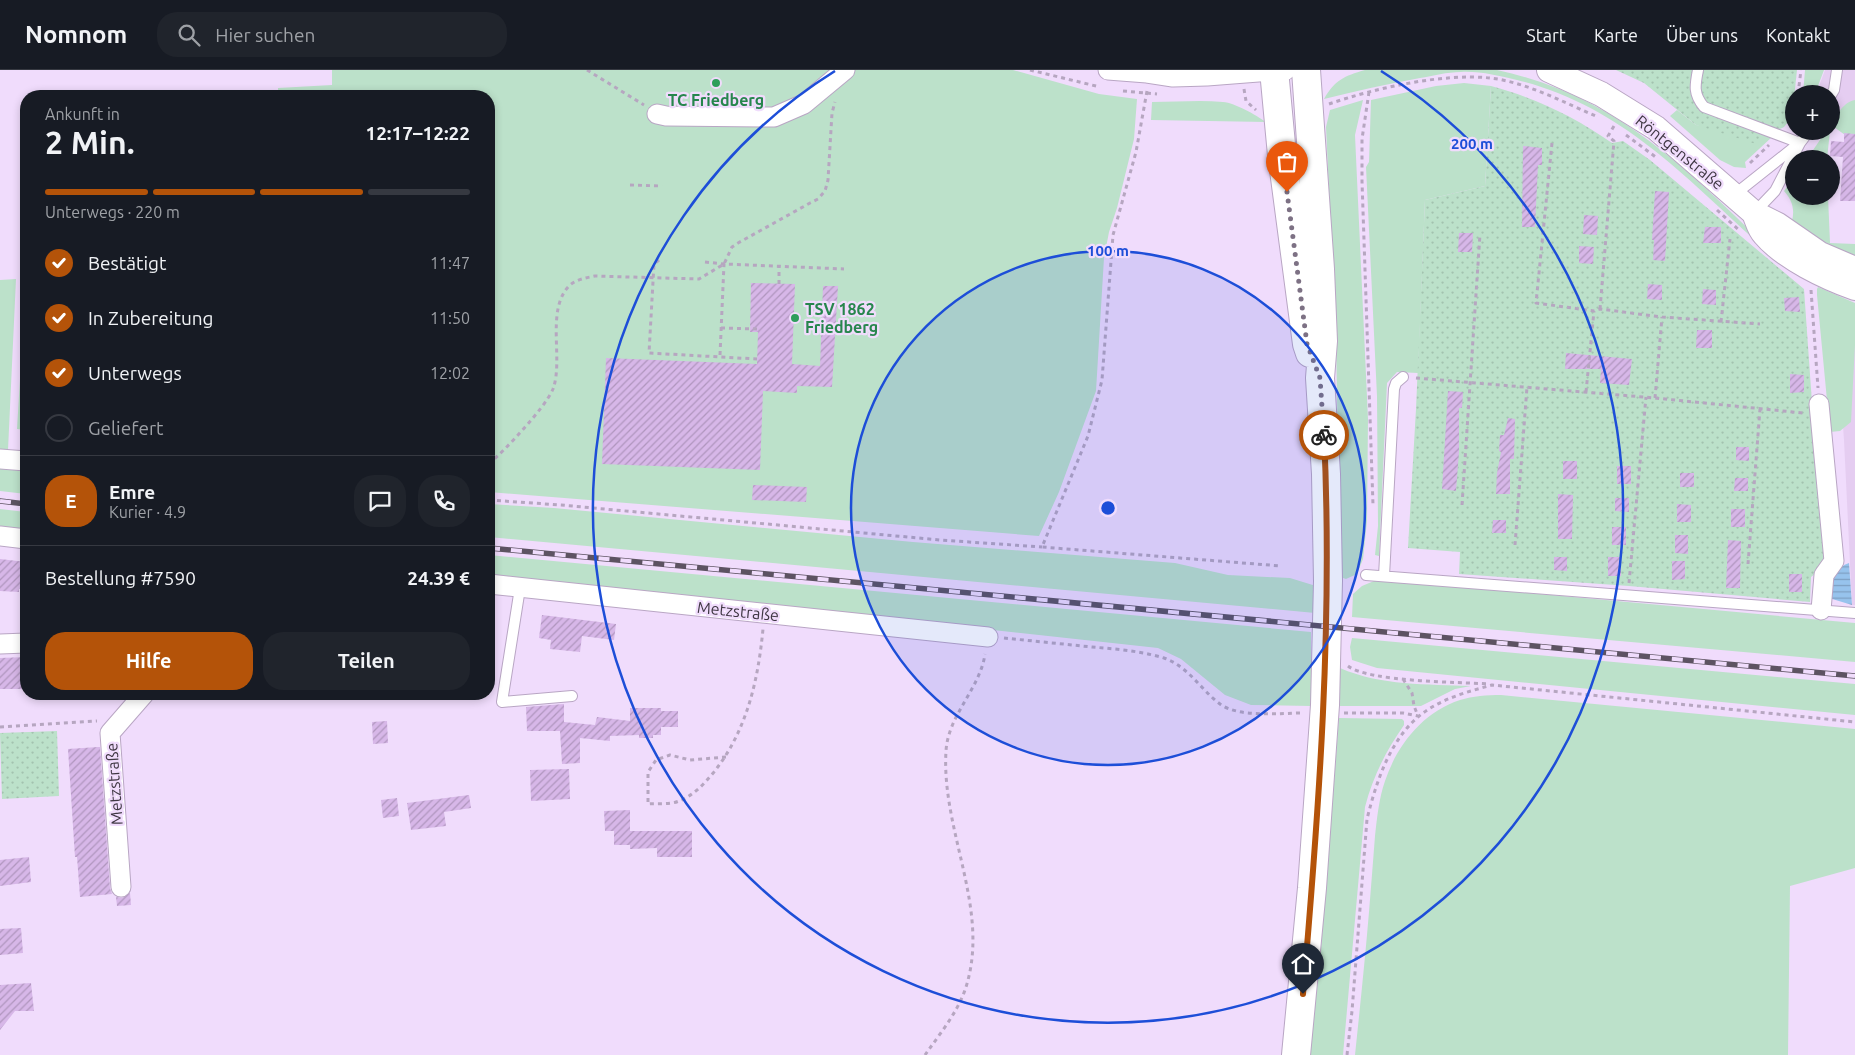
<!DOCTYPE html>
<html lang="de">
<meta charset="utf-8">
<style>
:root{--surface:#171b24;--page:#20242c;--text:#f1f3f6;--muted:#9ea1a6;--line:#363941;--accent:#b45309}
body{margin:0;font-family:Ubuntu,sans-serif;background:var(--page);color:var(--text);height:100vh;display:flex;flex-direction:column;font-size:19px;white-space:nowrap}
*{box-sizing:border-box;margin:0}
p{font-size:16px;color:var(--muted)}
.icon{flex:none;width:28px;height:28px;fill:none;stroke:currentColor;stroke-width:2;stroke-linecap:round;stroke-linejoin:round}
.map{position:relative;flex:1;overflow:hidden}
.panel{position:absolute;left:20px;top:20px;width:475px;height:610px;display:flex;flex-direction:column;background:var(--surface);border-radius:20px;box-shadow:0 2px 8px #0003}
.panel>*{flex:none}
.tools{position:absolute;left:1785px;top:15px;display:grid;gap:10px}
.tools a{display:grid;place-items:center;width:55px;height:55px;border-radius:50%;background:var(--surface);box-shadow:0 2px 8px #0003;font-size:25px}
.pin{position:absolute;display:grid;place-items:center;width:42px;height:42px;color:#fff;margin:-51px -21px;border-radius:50% 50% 50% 0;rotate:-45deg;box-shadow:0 0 5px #0007}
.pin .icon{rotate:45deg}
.courier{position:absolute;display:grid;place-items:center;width:50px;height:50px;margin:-25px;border:4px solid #b45309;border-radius:50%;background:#fff;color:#222;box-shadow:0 1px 6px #0007}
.headline em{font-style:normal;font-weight:700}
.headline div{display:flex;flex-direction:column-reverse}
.headline{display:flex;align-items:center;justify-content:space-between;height:85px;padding:0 25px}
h1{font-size:32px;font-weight:700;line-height:38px}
.bar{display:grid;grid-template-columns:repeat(4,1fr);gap:8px 5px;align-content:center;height:60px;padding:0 25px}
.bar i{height:6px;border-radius:4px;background:var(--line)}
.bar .on{background:var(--accent)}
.bar p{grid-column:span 4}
.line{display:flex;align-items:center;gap:12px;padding:0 25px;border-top:1px solid var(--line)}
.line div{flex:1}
.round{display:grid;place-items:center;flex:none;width:52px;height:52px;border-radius:20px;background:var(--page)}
ol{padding:0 25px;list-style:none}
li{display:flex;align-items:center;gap:15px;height:55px}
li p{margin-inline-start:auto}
li .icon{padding:5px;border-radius:50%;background:var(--accent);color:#fff;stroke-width:4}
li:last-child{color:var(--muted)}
li i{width:28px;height:28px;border:2px solid var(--line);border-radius:50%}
.action{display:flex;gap:10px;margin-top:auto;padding:10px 25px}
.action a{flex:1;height:58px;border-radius:20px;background:var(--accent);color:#fff;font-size:20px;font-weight:700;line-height:58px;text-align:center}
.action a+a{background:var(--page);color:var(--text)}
header{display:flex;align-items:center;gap:30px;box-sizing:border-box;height:70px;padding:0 25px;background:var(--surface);border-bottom:1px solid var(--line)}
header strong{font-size:24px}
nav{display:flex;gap:28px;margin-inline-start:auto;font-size:18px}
.search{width:350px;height:45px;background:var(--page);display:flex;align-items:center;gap:12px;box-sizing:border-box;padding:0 18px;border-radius:20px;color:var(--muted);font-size:19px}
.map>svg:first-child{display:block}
</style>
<header>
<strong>Nomnom</strong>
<div class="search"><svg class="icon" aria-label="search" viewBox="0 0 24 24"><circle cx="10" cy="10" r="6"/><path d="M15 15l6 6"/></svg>Hier suchen</div>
<nav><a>Start</a><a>Karte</a><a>Über uns</a><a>Kontakt</a></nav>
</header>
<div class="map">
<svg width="1855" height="985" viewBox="0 0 1855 985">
<defs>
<pattern id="park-dots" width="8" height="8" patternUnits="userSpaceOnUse" patternTransform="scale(1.25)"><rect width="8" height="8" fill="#bce1ca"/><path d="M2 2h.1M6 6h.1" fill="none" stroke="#a3c2af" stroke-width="1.8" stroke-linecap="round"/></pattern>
<pattern id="water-rules" width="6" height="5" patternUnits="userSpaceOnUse" patternTransform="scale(1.25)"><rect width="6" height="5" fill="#97c3ed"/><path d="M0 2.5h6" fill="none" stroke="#7d9fc2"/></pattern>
<pattern id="building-hatch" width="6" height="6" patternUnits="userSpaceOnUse" patternTransform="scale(1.25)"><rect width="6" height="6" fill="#d7b7e8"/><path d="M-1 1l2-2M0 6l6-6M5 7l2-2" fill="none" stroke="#b096be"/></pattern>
</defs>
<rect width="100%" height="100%" fill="#f0dcfc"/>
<path fill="#e5cdf1" d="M1825 0H1855V64L1831 52V24H1816Z
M1834 234 1855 236V535H1852L1844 370Z"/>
<path fill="#bce1ca" d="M332 0H1013L1099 24 1137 29 1134 69 1117 138 1109 162 1104 188 1096 321 1059 422 1039 466 489 422V26H278V18L332 15Z
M1365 0H1497C1612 25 1678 91 1760 170L1756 171C1682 104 1619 35 1517 10 1499 6 1480 1 1461 2 1447 2 1433 6 1420 8 1387 14 1356 21 1324 29 1335 10 1344 6 1365 0Z
M1805 0H1824L1815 24H1803Z
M1464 13 1491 16 1485 116 1425 130 1418 303 1397 302 1387 313 1379 486 1375 485 1378 456 1377 326 1366 97 1369 92 1371 30 1436 16Z
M1363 30 1355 65 1368 349 1367 451 1363 489 1357 504 1346 509 1340 507 1336 267 1326 57 1330 40Z
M1855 30V72L1831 55C1837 45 1843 32 1855 30Z
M1152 32C1176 32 1200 30 1223 32 1235 33 1256 45 1266 52L1151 50Z
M1677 40 1696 55 1768 65 1772 67 1745 92 1746 98 1734 97 1720 90 1670 46Z
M1826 61H1830L1827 89H1807Z
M1794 107V126H1828L1830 173 1855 174V189L1830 178 1792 151C1795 139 1792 130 1784 121Z
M16 209 8 380H0V210Z
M1818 217 1855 233V275L1851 352 1840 361 1830 362 1817 225V219Z
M20 309 26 310V360L17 359Z
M0 396 26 399V424L0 421Z
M489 434 554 438 913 472 1175 493 1228 505 1290 508 1316 516 1315 543 489 467Z
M0 439 26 442V460L0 458Z
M489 485 1311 562V636L1251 635 1225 625 1181 589 1158 578 489 505Z
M1374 511H1400L1855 553V592L1352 547 1353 524 1362 516Z
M1352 568 1855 614V645L1377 598 1352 590 1350 577Z
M1340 598C1381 616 1427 614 1471 616L1455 619 1421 636H1339Z
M1501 625 1855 659V798L1790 816 1788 985H1355C1360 937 1365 890 1369 842 1371 817 1373 792 1375 766 1377 748 1379 728 1385 711 1397 675 1423 642 1460 630 1473 626 1487 625 1501 625Z
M1339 648 1402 649 1404 651V655C1386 681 1373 706 1365 737L1343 985H1309L1317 908 1319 903Z"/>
<path fill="url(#park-dots)" d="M1616 0H1797L1792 47 1784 57 1768 65 1756 74 1696 55 1644 13Z
M1491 16C1536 28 1575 47 1612 73L1623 71 1650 90 1804 219 1812 333 1827 494 1811 507 1810 532 1629 516 1459 504 1460 482 1408 478 1416 339 1425 130 1485 116Z
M57 661 59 726 2 729 0 663Z"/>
<path fill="url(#water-rules)" d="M1849 493 1852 535 1829 528C1827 510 1832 500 1849 493Z"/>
<path fill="url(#building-hatch)" d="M1844 63 1855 64V131H1840L1843 87 1830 86 1831 71 1844 72Z
M1523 76 1542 78V95H1538L1535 157H1522Z
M1655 121 1669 122 1665 191 1653 190 1654 170H1652Z
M1584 145 1598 146 1597 165 1583 164Z
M1705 157H1721V173H1703Z
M1459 163H1473L1472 182H1458Z
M1579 176 1594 177 1593 194 1579 193Z
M751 213 795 214 792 294 820 296 823 216H838L832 317 797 316V323L763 321 760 400 602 394 606 288 757 294 758 262H750Z
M1648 214 1662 215V230L1647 229Z
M1703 219 1716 220V235L1702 234Z
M1799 227 1800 242 1785 241 1784 228Z
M1697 260H1712V278H1696Z
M1566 283 1632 289 1629 315 1600 313 1601 299H1565Z
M1790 304 1804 305V322L1790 323Z
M1448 321 1463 322 1462 338H1459V382L1456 421 1442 419Z
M1508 348 1515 349 1514 389H1510V424H1496L1497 403 1501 382 1499 381 1500 365H1504Z
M1736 377H1749V391L1736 390Z
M1563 391H1577V409H1563Z
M1617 396H1631V414H1617Z
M1680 403H1694V417H1680Z
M1735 408H1748V421H1734Z
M753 415 807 417 806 432 752 430Z
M1558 424 1573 425 1572 469H1558Z
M1615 428H1629V442L1615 441Z
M1677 434 1691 435V452H1677Z
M1731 439H1745V457H1731Z
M1493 450H1506V463H1492Z
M1612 457H1626V475H1612Z
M1675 465H1688V484L1675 483Z
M1728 470 1741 471 1740 518H1726Z
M1554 487H1567V501L1554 500Z
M1608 487H1621V506H1608Z
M0 489 26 492V519H19V522L0 521Z
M1672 491H1685V509L1672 510Z
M1789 504H1802V522H1789Z
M542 545 616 554 614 570 582 566 580 582 550 579 551 570 539 568Z
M26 587V619H0V588Z
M564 634V652L595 655 597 647 630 651V638H661V641H678V657H661V665H653V668H639V665L610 666V671L580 668V693L562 694 560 661H527L526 637Z
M387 651 388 673 373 674 372 652Z
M98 677H100L110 818 112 824 80 827 77 787H75L68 679Z
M569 699 570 729 531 731 530 700Z
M469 725 471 738 444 742 446 756 411 760 407 733Z
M397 728 399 746 383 748 381 730Z
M630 740V761H692V787H657V778L630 779V775H614V761H605L604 741Z
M29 787 31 812 0 816V790Z
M130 823 131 835 117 836 116 827 122 828Z
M21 858 23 883 0 885V859Z
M31 913 34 941H15L0 960V915Z"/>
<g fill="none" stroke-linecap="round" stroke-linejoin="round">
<g stroke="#b9a6c4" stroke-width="12">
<path id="service" d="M1698 0C1695 15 1693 24 1704 37L1800 73
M1831 25 1834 20 1837 0
M1734 125 1797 75
M1754 143 1775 121 1800 73 1809 61
M1366 505 1855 543
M1384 506 1394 319 1396 313 1403 307
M520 518 502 632 572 626"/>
</g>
<g stroke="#b9a6c4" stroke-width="21">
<path id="minor" d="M1108 0 1147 3 1173 7 1207 6 1286 0
M657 44 666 46 774 47 804 34 845 0
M1819 334 1834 491 1824 505 1821 540
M0 389 26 391
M0 466 26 469
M489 514 988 567
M0 574 26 573
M121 817 110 663 144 624"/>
</g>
<g stroke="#b9a6c4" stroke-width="26">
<path id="tertiary" d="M1549 0 1601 24 1656 58 1754 143 1778 155 1820 184 1855 199
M1754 143C1757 150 1759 159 1764 164 1784 188 1827 208 1855 218"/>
</g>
<g stroke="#b9a6c4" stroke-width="30">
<path id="primary" d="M1274 0 1282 85 1307 274 1310 283
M1296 985 1312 818 1325 635 1328 511 1326 404 1320 308 1323 271 1320 199 1306 0"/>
</g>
<path stroke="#b6a6c0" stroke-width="3" stroke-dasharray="4 4" stroke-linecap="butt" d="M587 0 644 35
M1030 0 1100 17
M1244 19 1246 31 1256 40
M1123 21 1157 24
M1147 21 1136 82 1113 165 1102 310 1088 366 1042 477 1281 496
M1369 22 1362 69V111L1373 435
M1798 24 1801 0
M1329 34C1375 18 1443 3 1490 8 1526 12 1565 33 1598 47
M1789 54 1794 49
M1626 65 1657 88
M1552 73 1536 233 1594 241 1600 239 1662 247 1760 254
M1750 93 1769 75
M630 115 662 116
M1717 140 1740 161
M659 190 654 194 649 283 757 289
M705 192 724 194
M779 214V196
M1811 220 1818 318
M1600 239 1614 71 1608 66 1614 56
M1721 252 1730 169
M721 258 758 259
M720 285 724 194 844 199
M1416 308 1655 328 1803 343
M1586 322 1594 241
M1655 328 1662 247
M489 394C505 380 545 338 553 319 564 289 545 239 570 215 577 209 586 208 595 206L699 209 724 194 732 177 738 173 810 133 818 129 825 121 828 110 832 43 835 32
M489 430 561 435 940 470 1042 477
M1462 435 1480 164
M1515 475 1527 317
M1748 494 1760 339
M1629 513 1646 327
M1004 568C1033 571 1063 574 1092 577 1116 579 1141 581 1164 588 1189 597 1200 619 1220 634 1239 648 1280 643 1303 643
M1348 596C1369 612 1459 612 1489 614
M1403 609 1412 623 1414 636 1418 646
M1344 643H1403L1418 646
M0 657 97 651
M726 687 690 690 670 685 656 690 648 702V734C657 733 670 735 679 731 693 726 704 714 714 702 747 660 758 611 763 559
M925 985C939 965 957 943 965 920 992 841 941 762 946 681 948 645 980 619 985 584
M1347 985 1352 941 1367 749C1376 713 1389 672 1418 647 1439 629 1467 622 1492 615L1855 652"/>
<use href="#service" stroke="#fff" stroke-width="10"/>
<use href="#minor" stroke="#fff" stroke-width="19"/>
<use href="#tertiary" stroke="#fff" stroke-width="24"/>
<use href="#primary" stroke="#fff" stroke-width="28"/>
<g stroke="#5d5362" stroke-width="5.5">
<path id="rail" d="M0 431 26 434
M489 478 1855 606"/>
</g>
<use href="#rail" stroke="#f0dcfc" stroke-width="4" stroke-dasharray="11" stroke-linecap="butt"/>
</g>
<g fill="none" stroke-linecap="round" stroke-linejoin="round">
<path stroke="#7d7184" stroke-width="5" stroke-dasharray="0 9" d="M1287 122 1307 274 1320 308 1324 365"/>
<path stroke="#b45309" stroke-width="6" d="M1303 924C1319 738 1333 552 1324 365"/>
</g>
<circle cx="1108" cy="438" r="257" fill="#1d4ed8" fill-opacity=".12"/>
<g fill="none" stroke="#1d4ed8" stroke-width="2.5">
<circle cx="1108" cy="438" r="257"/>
<path d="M1381 1A515 515 0 1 1 835 1"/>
</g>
<g fill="#2e9e5b" stroke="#f0dcfc" stroke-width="2">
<circle cx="716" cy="13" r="5"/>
<circle cx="795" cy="248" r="5"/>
</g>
<g text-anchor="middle" stroke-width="4.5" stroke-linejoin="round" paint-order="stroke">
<g font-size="16" font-weight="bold" fill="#27864d" stroke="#f0dcfc">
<text x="716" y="36">TC Friedberg</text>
<text x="805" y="245" text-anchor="start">TSV 1862<tspan x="805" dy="18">Friedberg</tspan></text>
</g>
<g font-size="16" fill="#3f3743" stroke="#f0dcfc">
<text transform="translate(1680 82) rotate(39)" y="6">Röntgenstraße</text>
<text transform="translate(738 541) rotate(6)" y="6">Metzstraße</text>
<text transform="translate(114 714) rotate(-94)" y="6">Metzstraße</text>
</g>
</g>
<circle cx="1108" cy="438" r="8" fill="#1d4ed8" stroke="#f0dcfc" stroke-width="2.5"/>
<g font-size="15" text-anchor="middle" font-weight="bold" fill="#1d4ed8" stroke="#f0dcfc" stroke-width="4.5" stroke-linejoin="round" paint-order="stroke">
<text x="1472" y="79">200 m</text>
<text x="1108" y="186">100 m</text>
</g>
</svg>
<div class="tools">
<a>+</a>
<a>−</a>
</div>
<div class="pin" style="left:1287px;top:122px;background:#ea580c"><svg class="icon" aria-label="bag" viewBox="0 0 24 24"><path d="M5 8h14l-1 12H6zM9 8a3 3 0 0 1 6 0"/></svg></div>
<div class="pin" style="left:1303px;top:924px;background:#1f2937"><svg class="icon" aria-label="home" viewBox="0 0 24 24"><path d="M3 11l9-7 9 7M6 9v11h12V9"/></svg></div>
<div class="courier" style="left:1324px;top:365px"><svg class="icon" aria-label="bike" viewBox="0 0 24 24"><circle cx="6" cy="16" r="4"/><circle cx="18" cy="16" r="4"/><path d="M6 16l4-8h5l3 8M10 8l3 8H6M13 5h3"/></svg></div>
<section class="panel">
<div class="headline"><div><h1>2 Min.</h1><p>Ankunft in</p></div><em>12:17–12:22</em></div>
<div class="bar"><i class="on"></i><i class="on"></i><i class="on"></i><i></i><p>Unterwegs · 220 m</p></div>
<ol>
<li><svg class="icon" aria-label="check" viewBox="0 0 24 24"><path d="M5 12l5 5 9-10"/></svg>Bestätigt<p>11:47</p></li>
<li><svg class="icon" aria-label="check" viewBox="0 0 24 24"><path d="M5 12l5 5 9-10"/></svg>In Zubereitung<p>11:50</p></li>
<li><svg class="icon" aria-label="check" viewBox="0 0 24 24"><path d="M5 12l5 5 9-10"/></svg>Unterwegs<p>12:02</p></li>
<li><i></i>Geliefert</li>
</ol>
<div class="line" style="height:90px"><b class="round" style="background:var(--accent);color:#fff">E</b><div><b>Emre</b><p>Kurier · 4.9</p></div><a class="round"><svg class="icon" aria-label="chat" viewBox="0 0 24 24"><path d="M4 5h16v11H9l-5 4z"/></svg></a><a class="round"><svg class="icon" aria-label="phone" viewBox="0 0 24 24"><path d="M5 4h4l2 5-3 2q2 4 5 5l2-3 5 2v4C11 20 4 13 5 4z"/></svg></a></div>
<div class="line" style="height:65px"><div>Bestellung #7590</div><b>24.39 €</b></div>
<div class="action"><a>Hilfe</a><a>Teilen</a></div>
</section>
</div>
